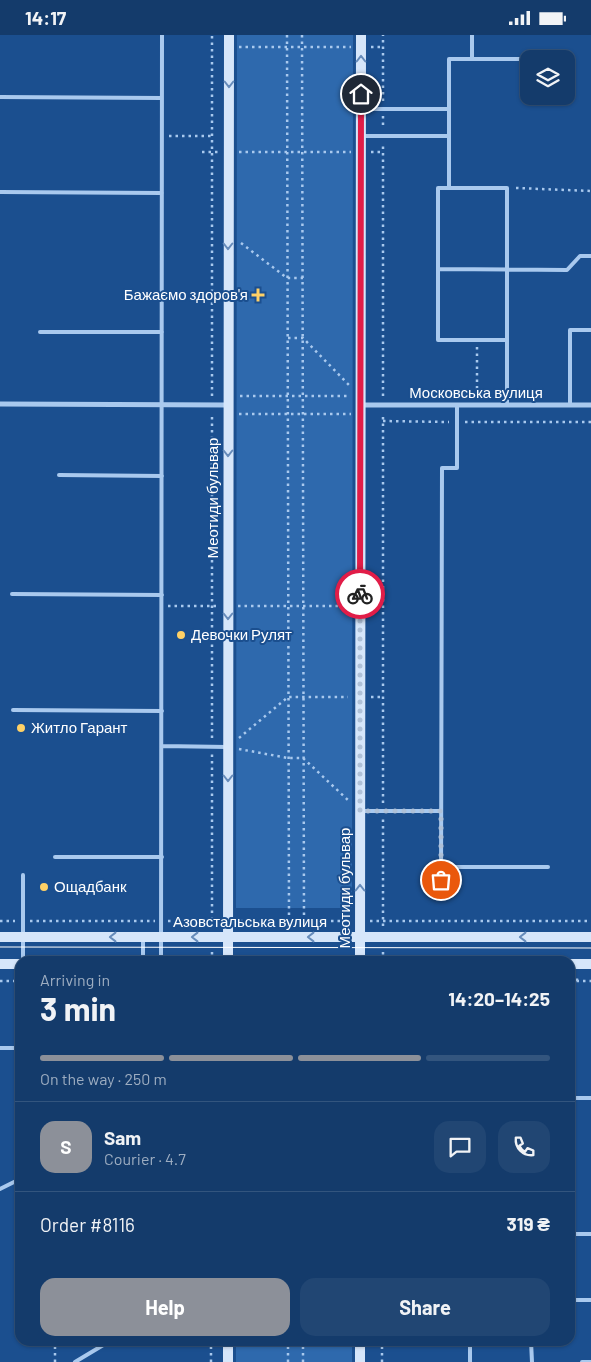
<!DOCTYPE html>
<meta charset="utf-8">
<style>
:root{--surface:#143b6b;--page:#214673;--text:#f1f3f6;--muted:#9dadc1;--line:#33557e;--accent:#8c9099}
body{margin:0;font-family:Barlow,sans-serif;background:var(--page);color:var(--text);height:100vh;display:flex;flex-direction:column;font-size:19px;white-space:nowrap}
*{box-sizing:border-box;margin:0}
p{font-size:16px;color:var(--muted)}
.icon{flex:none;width:28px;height:28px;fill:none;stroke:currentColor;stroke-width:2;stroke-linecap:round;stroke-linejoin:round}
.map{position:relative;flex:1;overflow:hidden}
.panel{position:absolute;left:15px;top:921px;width:560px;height:390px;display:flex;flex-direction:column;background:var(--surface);border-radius:15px;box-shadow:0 1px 4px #0004,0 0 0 1px var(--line)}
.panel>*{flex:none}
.tools{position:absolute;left:520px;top:15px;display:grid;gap:10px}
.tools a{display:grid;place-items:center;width:55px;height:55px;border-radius:10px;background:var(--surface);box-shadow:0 1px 4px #0004,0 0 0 1px var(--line);font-size:25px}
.pin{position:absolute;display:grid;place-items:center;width:42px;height:42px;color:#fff;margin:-21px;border:2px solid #fff;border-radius:50%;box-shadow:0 1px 5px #0007}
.courier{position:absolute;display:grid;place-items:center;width:50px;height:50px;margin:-25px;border:4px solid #e11d48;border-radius:50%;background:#fff;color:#222;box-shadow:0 1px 6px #0007}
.headline em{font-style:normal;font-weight:700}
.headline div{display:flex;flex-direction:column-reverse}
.headline{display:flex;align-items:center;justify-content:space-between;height:85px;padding:0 25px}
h1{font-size:32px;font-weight:700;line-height:38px}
.bar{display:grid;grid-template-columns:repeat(4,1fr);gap:8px 5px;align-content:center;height:60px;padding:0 25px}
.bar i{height:6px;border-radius:4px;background:var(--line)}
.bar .active{background:var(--accent)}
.bar p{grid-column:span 4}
.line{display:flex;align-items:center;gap:12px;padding:0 25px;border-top:1px solid var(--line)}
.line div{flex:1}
.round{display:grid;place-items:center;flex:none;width:52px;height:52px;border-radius:15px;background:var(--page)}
.button{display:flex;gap:10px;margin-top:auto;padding:10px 25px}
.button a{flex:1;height:58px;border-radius:15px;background:var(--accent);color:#fff;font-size:20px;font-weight:700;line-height:58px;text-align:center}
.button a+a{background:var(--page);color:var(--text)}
.status{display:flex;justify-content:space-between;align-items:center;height:35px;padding:0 25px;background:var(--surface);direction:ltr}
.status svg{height:14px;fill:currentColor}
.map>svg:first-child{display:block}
</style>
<div class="status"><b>14:17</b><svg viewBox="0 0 49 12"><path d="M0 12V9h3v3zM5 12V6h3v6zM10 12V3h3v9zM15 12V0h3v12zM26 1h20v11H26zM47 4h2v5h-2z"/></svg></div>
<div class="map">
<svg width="591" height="1327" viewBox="0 0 591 1327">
<rect width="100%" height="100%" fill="#1b4f8f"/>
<path fill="#2e69ad" d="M237 0H353L352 873H236Z
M236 1306H352V1327H236Z"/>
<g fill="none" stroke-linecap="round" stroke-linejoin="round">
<path stroke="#a9c9ee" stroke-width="2.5" stroke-dasharray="2.5 4" stroke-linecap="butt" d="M287 0 289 886
M302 0 304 886
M239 12H351
M371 12H383
M383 66V0
M383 81V93
M169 101H212
M202 117H218
M239 117H351
M371 117H383
M516 153 591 156
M241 208 287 243H303
M288 303H303L349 350
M477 312V361
M212 361V0
M240 361H350
M383 361V109
M239 379H351
M383 386 449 387
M465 387H591
M168 571H218
M238 571H350
M371 571H383
M371 662H383
M212 703V379
M239 703 288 662H348
M239 714 288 723H303L349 766
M383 768V379
M0 886H15
M30 886H155
M168 886H217
M240 886H350
M370 886H591
M212 891V719
M383 891V784
M212 926V914
M383 926V914
M0 946H20
M570 946H591
M577 946V940
M55 1327V1306
M211 1327V1306
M288 1327V1306
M303 1327V1306
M382 1327V1306"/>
<path stroke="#a9c9ee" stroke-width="4" d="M472 24V0
M0 62 162 63
M363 74H449
M363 101H449
M449 153V24H529
M0 157 162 158
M438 234 567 235 580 221H591
M40 297H162
M507 305H438V153H507V370
M570 370V295H591
M59 440 162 441
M12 559 162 560
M13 675 162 676
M162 711 227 712
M360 776H441
M55 822H162
M441 832H548
M441 858 442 433H457V370
M23 926V840
M143 926V904
M161 926 162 0
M0 1013H20
M570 1063H591
M0 1154 20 1144
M570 1199H591
M570 1265H591
M531 1306 532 1327
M75 1327 110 1306
M470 1327V1306
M582 1327H591"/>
<path stroke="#a9c9ee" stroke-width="5" d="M0 369 228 370
M361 370H591"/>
<path stroke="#d6e6fa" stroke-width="10" d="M0 902H591
M228 926 229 0
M360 926 361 0
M0 929H20
M570 929H591
M228 1327V1306
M360 1327V1306"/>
<path stroke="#fff" stroke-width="1" d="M0 912 591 913"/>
</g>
<defs><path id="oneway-chevron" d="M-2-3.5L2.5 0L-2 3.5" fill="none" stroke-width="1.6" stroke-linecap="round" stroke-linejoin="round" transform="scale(1.25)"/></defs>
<g stroke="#668bba">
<use href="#oneway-chevron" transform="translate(361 24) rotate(-90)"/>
<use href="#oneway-chevron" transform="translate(229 49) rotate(90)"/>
<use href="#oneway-chevron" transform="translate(228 211) rotate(90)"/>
<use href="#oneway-chevron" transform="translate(228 418) rotate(90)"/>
<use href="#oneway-chevron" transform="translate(228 581) rotate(90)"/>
<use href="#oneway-chevron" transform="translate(228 743) rotate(90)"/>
<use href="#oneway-chevron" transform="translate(360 853) rotate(-90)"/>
<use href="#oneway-chevron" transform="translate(113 902) rotate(180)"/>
<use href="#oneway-chevron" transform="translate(195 902) rotate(-180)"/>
<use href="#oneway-chevron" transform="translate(311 902) rotate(180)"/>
<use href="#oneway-chevron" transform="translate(523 902) rotate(180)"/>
</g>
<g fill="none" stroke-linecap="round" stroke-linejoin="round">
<path stroke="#afc1d8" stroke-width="5" stroke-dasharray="0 9" d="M360 559V776H441V845"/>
<path stroke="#e11d48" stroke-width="6" d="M360 559 361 59"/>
</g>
<g fill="#ffd166" stroke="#1b4f8f" stroke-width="2">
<path d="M255.5 252.5h5v5h5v5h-5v5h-5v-5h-5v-5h5z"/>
<circle cx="181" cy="600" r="5"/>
<circle cx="21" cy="693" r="5"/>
<circle cx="44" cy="852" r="5"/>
</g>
<g text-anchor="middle" stroke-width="4" stroke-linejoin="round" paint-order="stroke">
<g font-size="15" fill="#fff" stroke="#1b4f8f" text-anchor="start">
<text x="248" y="265" text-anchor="end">Бажаємо здоров'я</text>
<text x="191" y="605">Девочки Рулят</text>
<text x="31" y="698">Житло Гарант</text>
<text x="54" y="857">Ощадбанк</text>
</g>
<g font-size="15" fill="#fff" stroke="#1b4f8f">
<text x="476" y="363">Московська вулиця</text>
<text transform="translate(213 463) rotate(-90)" y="5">Меотиди бульвар</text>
<text transform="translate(345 853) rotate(-90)" y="5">Меотиди бульвар</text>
<text x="250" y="892">Азовстальська вулиця</text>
</g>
</g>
</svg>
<div class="tools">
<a><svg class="icon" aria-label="layers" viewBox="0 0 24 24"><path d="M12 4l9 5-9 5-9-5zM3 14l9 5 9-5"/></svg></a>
</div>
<div class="pin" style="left:441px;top:845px;background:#ea580c"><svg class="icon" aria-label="bag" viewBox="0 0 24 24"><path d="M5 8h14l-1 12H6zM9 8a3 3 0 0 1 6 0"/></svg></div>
<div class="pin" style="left:361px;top:59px;background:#1f2937"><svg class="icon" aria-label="home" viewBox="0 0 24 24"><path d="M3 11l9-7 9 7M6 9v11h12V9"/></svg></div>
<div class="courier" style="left:360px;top:559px"><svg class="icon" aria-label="bike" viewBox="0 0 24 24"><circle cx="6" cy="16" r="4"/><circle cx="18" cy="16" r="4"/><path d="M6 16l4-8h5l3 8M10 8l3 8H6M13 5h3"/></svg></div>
<section class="panel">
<div class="headline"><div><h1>3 min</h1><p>Arriving in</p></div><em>14:20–14:25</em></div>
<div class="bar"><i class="active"></i><i class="active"></i><i class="active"></i><i></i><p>On the way · 250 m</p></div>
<div class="line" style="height:90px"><b class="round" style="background:var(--accent);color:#fff">S</b><div><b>Sam</b><p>Courier · 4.7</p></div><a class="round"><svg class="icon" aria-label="chat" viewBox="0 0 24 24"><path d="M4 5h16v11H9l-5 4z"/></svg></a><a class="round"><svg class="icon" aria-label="phone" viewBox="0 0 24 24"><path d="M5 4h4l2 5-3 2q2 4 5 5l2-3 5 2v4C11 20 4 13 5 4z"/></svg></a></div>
<div class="line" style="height:65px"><div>Order #8116</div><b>319 ₴</b></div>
<div class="button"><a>Help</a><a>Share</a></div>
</section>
</div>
